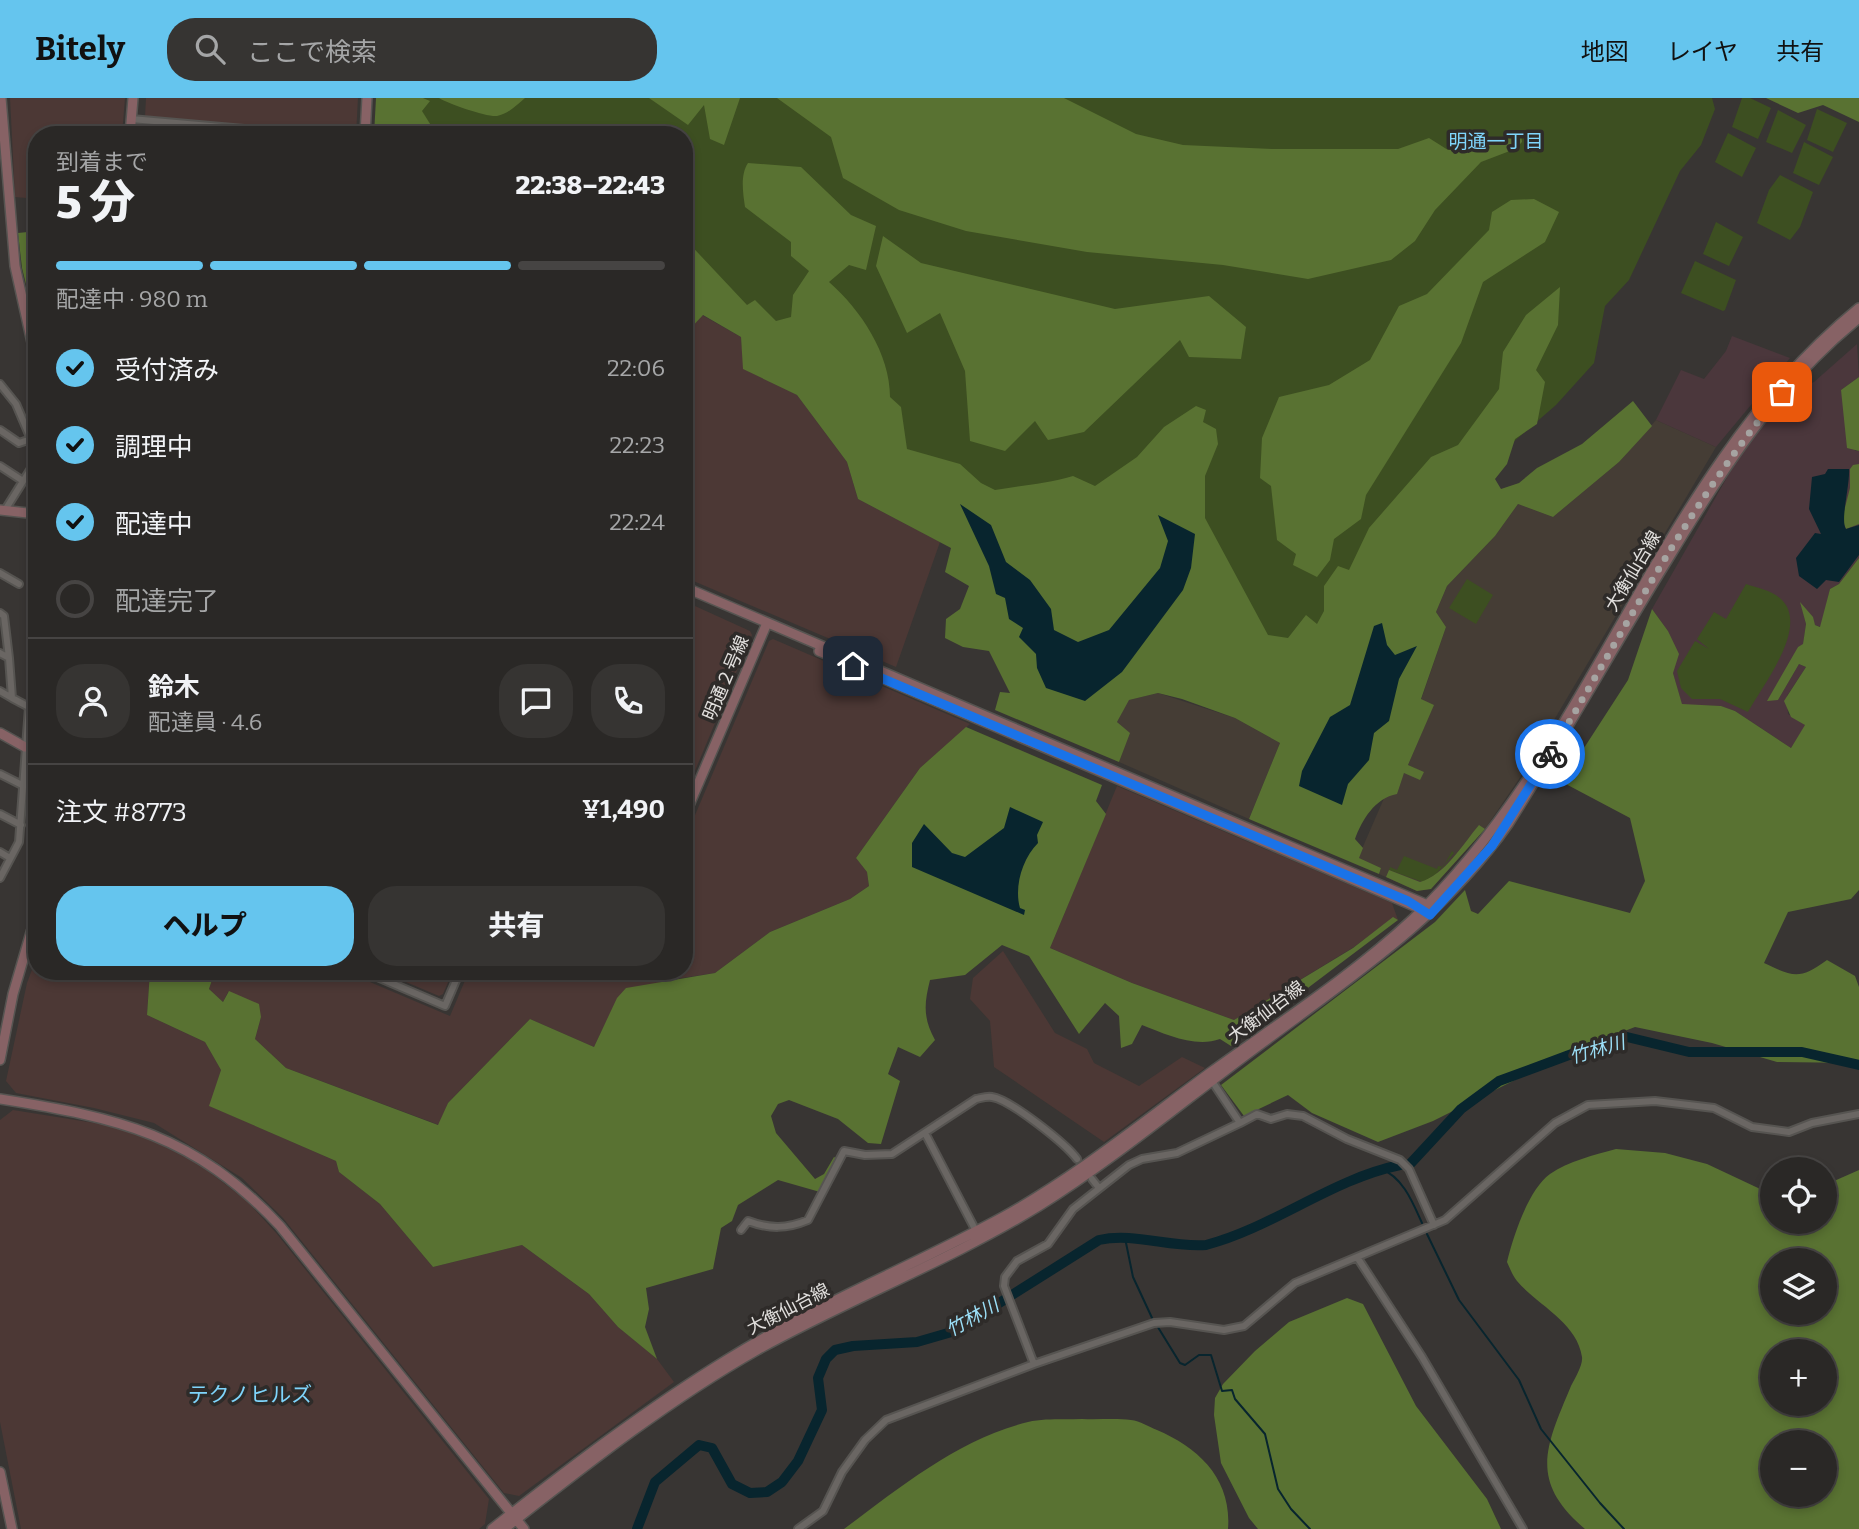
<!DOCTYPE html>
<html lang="ja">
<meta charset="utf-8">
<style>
:root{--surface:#2a2826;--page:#363432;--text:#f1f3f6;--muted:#a5a6a7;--line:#464443;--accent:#65c5ee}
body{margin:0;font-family:Bitter,"Noto Sans JP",serif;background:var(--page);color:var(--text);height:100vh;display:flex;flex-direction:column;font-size:26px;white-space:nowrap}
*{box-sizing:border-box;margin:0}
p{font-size:23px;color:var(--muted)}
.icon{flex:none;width:38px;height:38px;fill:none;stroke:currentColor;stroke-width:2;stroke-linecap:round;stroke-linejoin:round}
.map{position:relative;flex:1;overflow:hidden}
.side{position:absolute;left:28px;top:28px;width:665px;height:854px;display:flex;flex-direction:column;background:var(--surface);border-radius:28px;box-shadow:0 4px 10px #0003,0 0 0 2px var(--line)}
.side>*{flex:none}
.tools{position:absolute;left:1760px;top:1059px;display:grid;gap:14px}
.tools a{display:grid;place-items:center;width:77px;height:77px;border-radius:50%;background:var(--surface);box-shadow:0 4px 10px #0003,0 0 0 2px var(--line);font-size:35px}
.pin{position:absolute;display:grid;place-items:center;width:60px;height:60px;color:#fff;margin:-30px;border-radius:14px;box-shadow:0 4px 10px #0006}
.courier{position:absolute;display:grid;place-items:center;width:70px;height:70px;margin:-35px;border:5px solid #1a73e8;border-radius:50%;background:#fff;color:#222;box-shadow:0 2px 9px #0007}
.summary em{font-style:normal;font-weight:800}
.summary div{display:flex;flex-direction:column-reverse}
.summary{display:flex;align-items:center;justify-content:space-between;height:119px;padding:0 28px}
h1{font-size:46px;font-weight:800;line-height:52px}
.bar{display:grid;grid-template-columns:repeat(4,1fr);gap:10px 7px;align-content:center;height:84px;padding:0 28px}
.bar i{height:9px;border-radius:5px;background:var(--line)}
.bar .active{background:var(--accent)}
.bar p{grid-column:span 4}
.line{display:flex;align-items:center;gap:18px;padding:0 28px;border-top:2px solid var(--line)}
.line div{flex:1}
.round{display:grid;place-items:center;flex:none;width:74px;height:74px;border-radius:28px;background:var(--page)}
ol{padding:0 28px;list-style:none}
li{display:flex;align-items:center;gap:21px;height:77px}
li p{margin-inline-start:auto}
li .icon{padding:7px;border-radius:50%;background:var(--accent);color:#111;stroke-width:4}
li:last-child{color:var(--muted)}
li i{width:38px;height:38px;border:4px solid var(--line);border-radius:50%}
.action{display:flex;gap:14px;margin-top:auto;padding:14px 28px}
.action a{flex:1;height:80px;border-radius:28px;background:var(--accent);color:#111;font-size:28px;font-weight:800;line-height:80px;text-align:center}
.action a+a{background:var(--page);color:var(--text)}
header{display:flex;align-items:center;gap:42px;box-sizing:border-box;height:98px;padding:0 35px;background:var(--accent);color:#111}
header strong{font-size:33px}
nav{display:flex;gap:38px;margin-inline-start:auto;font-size:24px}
.search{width:490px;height:63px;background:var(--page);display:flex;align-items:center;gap:18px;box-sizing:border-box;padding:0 24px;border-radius:28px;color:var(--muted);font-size:26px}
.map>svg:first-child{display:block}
</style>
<header>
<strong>Bitely</strong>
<div class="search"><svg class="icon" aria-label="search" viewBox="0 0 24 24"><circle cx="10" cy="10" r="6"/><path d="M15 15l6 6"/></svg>ここで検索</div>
<nav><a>地図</a><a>レイヤ</a><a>共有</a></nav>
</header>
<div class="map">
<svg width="1859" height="1431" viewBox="0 0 1859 1431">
<rect width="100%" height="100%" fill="#383533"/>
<path fill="#453d35" d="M1656 322 1716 349 1519 681 1485 731 1431 791 1417 793 1379 776 1381 770 1358 760 1385 698 1399 686 1404 675H1424L1408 667 1433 608 1421 602 1446 529 1436 514 1447 488 1495 438 1518 406 1553 419 1619 364Z
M1158 595 1235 620 1280 645 1249 721 1119 664 1129 635 1117 624 1128 602Z"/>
<path fill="#4c3835" d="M10 0H125L122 37H37V101L15 99Z
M146 0H358L356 37 145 19Z
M702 217 741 239 744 271 797 297 847 364 858 401 940 444 896 569 684 479V230L689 232Z
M684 503 750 533 752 537 684 699Z
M773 541 970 626 920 670 856 760 867 774 869 788 850 801 770 834 715 875 662 883 606 924 594 949 530 921 448 1005 439 1027 286 970 255 941 261 919 228 894 223 904 209 891 215 873H344L450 918 469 873H684V743L769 543Z
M1117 688 1392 805 1398 822 1393 820 1354 849 1234 922 1132 885 1050 850Z
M1003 853 1055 935 1087 951 1094 965 1139 988 1182 959 1205 970 1104 1044 994 969 990 923 970 901 973 880Z
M37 858V873H150L147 917 205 944 221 972 210 1008 336 1063 339 1074 380 1106 433 1169 522 1147 589 1196 618 1229 657 1261 674 1284 519 1398 504 1395 283 1120 242 1080 154 1025 94 1010 16 995 6 983 27 885Z
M380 873H453L443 896 439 898Z
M13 1012 107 1027 146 1039 200 1067 246 1102 277 1136 489 1401 485 1426 479 1431H21L0 1324V1022Z"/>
<path fill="#4b373c" d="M1732 238 1790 260 1716 349 1656 322 1681 272 1704 281 1726 253Z
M1857 246 1859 279 1841 292 1855 353H1859V460L1839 486 1830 491 1821 529 1815 527 1802 509 1806 526 1803 547 1798 549 1778 602 1799 566 1806 569 1787 598 1788 616 1806 627 1791 650 1735 613 1720 608 1682 607 1673 575 1668 533 1652 511 1734 367 1764 325 1794 291 1814 284Z"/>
<path fill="#3d4f21" d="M409 0H1712L1715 11 1701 47 1680 73 1629 182 1605 208 1594 265 1556 307 1482 371 1321 552 1260 548 1096 396 998 402 902 355 776 230 743 210 684 155V37H430Z
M1742 0H1750L1771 10 1758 41 1732 29Z
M1817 11 1847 25 1833 54 1807 42Z
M1778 12 1806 27 1792 55 1766 44Z
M1728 35 1756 50 1742 79 1715 64Z
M1804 44 1833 59 1819 87 1793 75Z
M1780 77 1813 94 1800 129 1790 142 1757 125 1769 92Z
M1716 124 1743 139 1729 168 1703 156Z
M1695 163 1736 182 1725 212 1723 213 1681 195Z
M1467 481 1493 497 1476 526 1449 510Z
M1746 486C1758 490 1771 492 1781 501 1810 528 1763 587 1748 614L1720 601H1692L1681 590 1677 573 1695 543 1709 551 1697 541 1714 514 1726 521Z
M1452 753 1454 755 1436 776 1423 784 1389 772 1390 769 1397 772 1404 758 1437 771 1438 768 1443 769Z"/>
<path fill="#597232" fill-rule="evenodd" d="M376 0H423L430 3 422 13 437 37H374Z
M439 0H525C517 7 508 16 497 18 486 19 449 6 439 0Z
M649 0H740L724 47 710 41 704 7 688 27Z
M777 0H1064L1136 36 1183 47 1272 51H1398L1429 40 1448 52 1480 49 1521 32 1522 44 1515 51 1481 64 1435 112 1415 143 1391 162 1308 181 1223 167 1087 154 966 133 899 112 843 80 831 39Z
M1766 0H1859V24L1823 7 1798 15Z
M748 65 801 69 851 117 876 128 866 172 849 167 829 184C861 212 890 256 890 299L901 309 907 351 960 366 981 385 995 392C1022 387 1047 386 1073 378L1095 388 1137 359 1164 329 1196 308 1206 312 1203 324 1216 331 1218 346 1205 378V420L1268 537 1288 540 1306 517 1317 526 1324 513V488L1338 468 1349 472 1369 430 1431 359 1458 347 1499 291 1503 254 1526 217 1560 189 1558 227 1536 272 1545 284 1537 326 1515 341 1507 366 1495 381 1501 391 1519 385 1537 370 1582 346 1633 303 1652 328 1619 364 1553 419 1518 406 1495 438 1447 488 1436 514 1446 529 1421 601 1434 607 1408 667 1424 674 1420 682 1404 675 1397 696C1375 700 1362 722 1355 741L1363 750 1359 760 1381 770 1379 776 1249 721 1280 645 1235 620 1182 601 1158 595 1129 602 1117 624 1130 635 1119 664 995 612 1000 594 1010 595 989 553 963 549 945 540 946 521 960 511 969 488 945 474 951 450 858 401 847 364 797 297 743 271 741 239 703 217 689 232 684 230V140L747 207 755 202 776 223 791 219 793 197 809 173 791 158V144L745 109C743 95 740 77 748 65Z
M1534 101 1559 114 1545 144 1483 184 1461 245 1366 397 1361 421 1334 441 1330 462 1317 479 1293 467 1296 456 1277 442 1271 388 1260 380 1262 340 1279 299 1329 287 1370 262 1399 208 1427 196 1489 132 1492 114 1511 102Z
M37 133V219H34L22 170 18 135Z
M883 138 921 165 1115 211 1209 198 1246 229 1241 261 1189 259 1180 242 1084 334 1048 342 1035 323 1005 353 970 343 965 273 940 215 907 235 876 168Z
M1859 279V353L1847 350 1841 292Z
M1859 366V426L1846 431 1842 421 1850 390V371L1853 367Z
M1859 460V792L1851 801 1788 814 1764 865C1794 879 1799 882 1827 862L1855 878 1859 889V965L1777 964 1712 945 1635 929 1573 953 1433 1023 1378 1044 1312 1015 1288 997 1244 1018 1221 987 1435 824 1465 792 1471 813 1478 816 1509 783 1630 815 1645 783 1630 720 1562 684 1628 582 1652 511 1668 533 1679 556 1673 575 1682 606 1721 608 1735 613 1791 650 1805 627 1791 619 1784 603 1806 569 1799 566 1778 602 1767 603 1798 549 1803 546 1806 526 1800 504 1813 519 1815 527 1820 529 1830 491 1839 486Z
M966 629 1102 687 1096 703 1106 716 1050 850 1132 885 1234 922 1353 850 1393 819 1398 822 1231 948 1220 941C1195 950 1165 936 1142 927L1132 946 1121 950 1119 918 1105 905 1079 936 1029 858 1002 847 965 877 930 882C924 906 923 920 935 942L920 959 898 949 888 976 900 983 881 1046 868 1045 838 1021 789 1002 778 1006 771 1018 776 1035 815 1081 824 1076 834 1059 836 1060 820 1094 778 1082 738 1107 732 1123 721 1130 713 1171 646 1190 649 1211 645 1229 657 1261 618 1229 589 1196 522 1147 433 1169 380 1106 339 1074 336 1063 209 1008 221 972 205 944 147 917 150 873H215L209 891 223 904 229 893 259 906 261 919 255 941 286 970 438 1027 448 1005 530 921 594 949 617 900 626 890 715 875 770 834 850 801 869 788 867 774 856 760 920 670Z
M1479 727 1485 731 1431 791 1417 793 1386 779 1389 772 1420 784C1445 777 1463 746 1479 727Z
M1616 1051 1665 1055 1707 1066 1773 1097V1124H1825V1087L1859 1072V1431H1585C1528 1383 1546 1348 1571 1288 1575 1280 1583 1267 1582 1259 1577 1224 1537 1207 1517 1183 1512 1177 1510 1170 1507 1164 1513 1139 1528 1092 1550 1076 1568 1063 1595 1057 1616 1051ZM1773 1162H1825V1214H1773ZM1773 1253H1825V1306H1773ZM1773 1344H1825V1396H1773Z
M1347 1200 1363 1206 1416 1308 1487 1401 1501 1431H1258L1249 1420 1221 1365 1214 1317 1215 1300 1223 1286 1255 1253 1289 1224Z
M1082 1321C1098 1322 1115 1320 1131 1322 1140 1323 1149 1329 1157 1332 1199 1350 1232 1381 1228 1431H844C900 1389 959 1341 1028 1324 1045 1320 1065 1322 1082 1321Z"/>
<path fill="#08252e" d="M1828 371H1849C1850 388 1840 422 1846 431L1859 427V457L1839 484 1826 482 1817 491 1799 478 1796 460 1815 435 1821 436 1809 411 1812 379 1825 376Z
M960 406 991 427 1006 464 1030 482 1051 511 1054 532 1078 544 1109 532 1160 470 1168 443 1158 417 1195 436 1191 470 1183 492 1122 574 1085 603 1046 590 1037 570 1036 556 1019 539 1023 530 1009 521 1005 500 996 496 989 468Z
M1382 525 1387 547 1395 557 1417 548 1399 581 1389 623 1374 635 1369 662 1348 686 1342 707 1299 688 1302 673 1330 619 1350 607 1374 528Z
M1010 709 1043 724 1037 737 1038 745C1022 761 1014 789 1020 810L1025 812 1024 817 912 769V745L924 726 952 755 965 759 1004 730Z"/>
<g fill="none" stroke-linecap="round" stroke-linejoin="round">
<path stroke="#08252e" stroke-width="2" d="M1381 1071C1403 1079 1413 1105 1422 1125
M1427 1136 1459 1202 1519 1282 1541 1331 1600 1405 1624 1431
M1125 1140 1133 1179 1153 1222
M1156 1226 1180 1265 1185 1267 1199 1257H1211L1222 1293 1232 1292 1235 1301 1265 1336 1278 1391 1291 1411 1310 1431"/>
<path stroke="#08252e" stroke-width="10" d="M1411 1065 1461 1011 1499 983 1604 944 1627 939 1689 954H1802L1859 967
M637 1431 655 1384 699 1347 712 1350 732 1386 750 1395 767 1394 782 1384 798 1363 822 1312 818 1280 826 1261 835 1252 853 1248 917 1244 955 1233 1099 1142C1134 1134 1170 1150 1206 1147 1274 1129 1332 1081 1400 1067"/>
<g stroke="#565451" stroke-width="10">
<path id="street" d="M131 21 311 37
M0 286 16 306 37 355
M0 332 19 345 31 341
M0 368 23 383
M5 412 37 361
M0 475 19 486
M0 515 4 518 9 560
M0 555 9 560 12 600 29 609 19 744 0 780
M0 593 12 600
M0 676 22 687
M0 716 21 727
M0 754 10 760
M363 873 445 908 460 873
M1240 1025 1257 1016 1271 1021 1287 1016 1303 1018 1347 1041 1400 1062 1409 1071 1434 1127
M925 1035 976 1133
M1092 1081 1099 1090
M741 1132 748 1123C769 1131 787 1131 808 1122L844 1053 865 1057 892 1056 976 1001C981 1000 987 998 992 999 1011 1002 1066 1046 1077 1061
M1357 1159 1422 1259 1523 1431
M1034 1266 1154 1225 1170 1224 1224 1232 1244 1228 1295 1185 1445 1122 1555 1025 1588 1007 1655 1003 1714 1010 1752 1029 1789 1034 1812 1025 1859 1016
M798 1431 823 1413 842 1374 865 1342 886 1322 1034 1266 1004 1188 1005 1179 1017 1163 1048 1146 1073 1111 1129 1067 1142 1061 1177 1055 1240 1025 1212 983"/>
</g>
<g stroke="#565451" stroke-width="12">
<path id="secondary" d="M1 0 15 168 37 267
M130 37 133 0
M365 37 367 0
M0 412 37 416
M684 489 1432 809
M819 553 1426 813
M0 635 25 649
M684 719 767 525
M0 962 13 896 37 814
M0 1001C119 1020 194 1036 280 1128L524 1431
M0 1374 12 1431
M492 1431C568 1371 645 1312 728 1261 815 1207 913 1168 1003 1119 1077 1078 1143 1024 1211 974 1279 925 1352 878 1413 821 1598 645 1657 374 1859 210
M504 1431C586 1367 667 1303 757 1252 849 1201 949 1163 1039 1108 1119 1058 1193 995 1269 940 1357 875 1445 816 1508 726 1563 639 1614 548 1668 461 1722 372 1777 286 1859 220"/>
</g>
<use href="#street" stroke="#6a6663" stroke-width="6"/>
<use href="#secondary" stroke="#876265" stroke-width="9"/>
</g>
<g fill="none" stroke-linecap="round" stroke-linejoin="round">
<path stroke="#a6a4a2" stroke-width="7" stroke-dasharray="0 12.6" d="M1550 656C1623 535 1691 402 1782 294"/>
<path stroke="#1a73e8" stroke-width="9" d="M853 568 1408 803 1430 817 1492 748 1550 656"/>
</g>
<g text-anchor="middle" stroke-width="7" stroke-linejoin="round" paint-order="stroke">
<g font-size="18" fill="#e2e0de" stroke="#2e2b29">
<text transform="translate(1633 473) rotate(-59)" y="6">大衡仙台線</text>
<text transform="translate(726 580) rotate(-67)" y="6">明通２号線</text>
<text transform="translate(1266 914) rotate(-37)" y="6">大衡仙台線</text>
<text transform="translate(788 1211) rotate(-27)" y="6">大衡仙台線</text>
</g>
<g font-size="19" fill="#7fd5fc" stroke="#2e2b29">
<text x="1496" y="50">明通一丁目</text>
</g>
<g font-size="19" font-style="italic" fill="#9bdef6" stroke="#2e2b29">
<text transform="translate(1597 951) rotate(-16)" y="7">竹林川</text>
<text transform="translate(972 1219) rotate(-29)" y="7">竹林川</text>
</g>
<g font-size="21" fill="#7fd5fc" stroke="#2e2b29">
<text x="250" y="1304">テクノヒルズ</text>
</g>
</g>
</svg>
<div class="tools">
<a><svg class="icon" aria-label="locate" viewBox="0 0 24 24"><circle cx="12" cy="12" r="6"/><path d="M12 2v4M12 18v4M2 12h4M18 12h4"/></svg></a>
<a><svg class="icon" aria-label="layers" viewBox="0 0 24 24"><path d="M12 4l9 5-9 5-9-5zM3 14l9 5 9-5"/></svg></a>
<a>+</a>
<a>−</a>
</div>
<div class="pin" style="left:1782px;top:294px;background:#ea580c"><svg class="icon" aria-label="bag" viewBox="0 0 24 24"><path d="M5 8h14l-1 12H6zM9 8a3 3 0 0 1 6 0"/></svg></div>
<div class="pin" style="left:853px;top:568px;background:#1f2937"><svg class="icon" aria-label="home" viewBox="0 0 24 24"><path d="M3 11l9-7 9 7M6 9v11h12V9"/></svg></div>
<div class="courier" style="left:1550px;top:656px"><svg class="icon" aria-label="bike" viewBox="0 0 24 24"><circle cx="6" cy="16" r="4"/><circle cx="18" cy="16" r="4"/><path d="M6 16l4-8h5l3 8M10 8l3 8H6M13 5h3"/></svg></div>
<section class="side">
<div class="summary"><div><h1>5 分</h1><p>到着まで</p></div><em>22:38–22:43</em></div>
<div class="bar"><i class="active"></i><i class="active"></i><i class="active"></i><i></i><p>配達中 · 980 m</p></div>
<ol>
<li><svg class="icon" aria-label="check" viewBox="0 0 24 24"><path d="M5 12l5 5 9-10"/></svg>受付済み<p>22:06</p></li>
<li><svg class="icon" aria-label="check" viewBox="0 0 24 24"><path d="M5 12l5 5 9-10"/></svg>調理中<p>22:23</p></li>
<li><svg class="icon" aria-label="check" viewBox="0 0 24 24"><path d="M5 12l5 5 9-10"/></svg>配達中<p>22:24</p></li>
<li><i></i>配達完了</li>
</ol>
<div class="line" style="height:126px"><a class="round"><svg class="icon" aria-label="person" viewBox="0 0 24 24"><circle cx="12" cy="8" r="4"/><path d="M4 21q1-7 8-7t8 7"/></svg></a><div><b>鈴木</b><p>配達員 · 4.6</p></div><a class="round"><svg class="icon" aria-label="chat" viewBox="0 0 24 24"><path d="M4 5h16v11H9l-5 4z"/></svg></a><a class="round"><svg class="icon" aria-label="phone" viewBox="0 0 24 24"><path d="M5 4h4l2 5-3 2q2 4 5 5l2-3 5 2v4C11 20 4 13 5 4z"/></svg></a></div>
<div class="line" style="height:91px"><div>注文 #8773</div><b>¥1,490</b></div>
<div class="action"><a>ヘルプ</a><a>共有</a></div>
</section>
</div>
